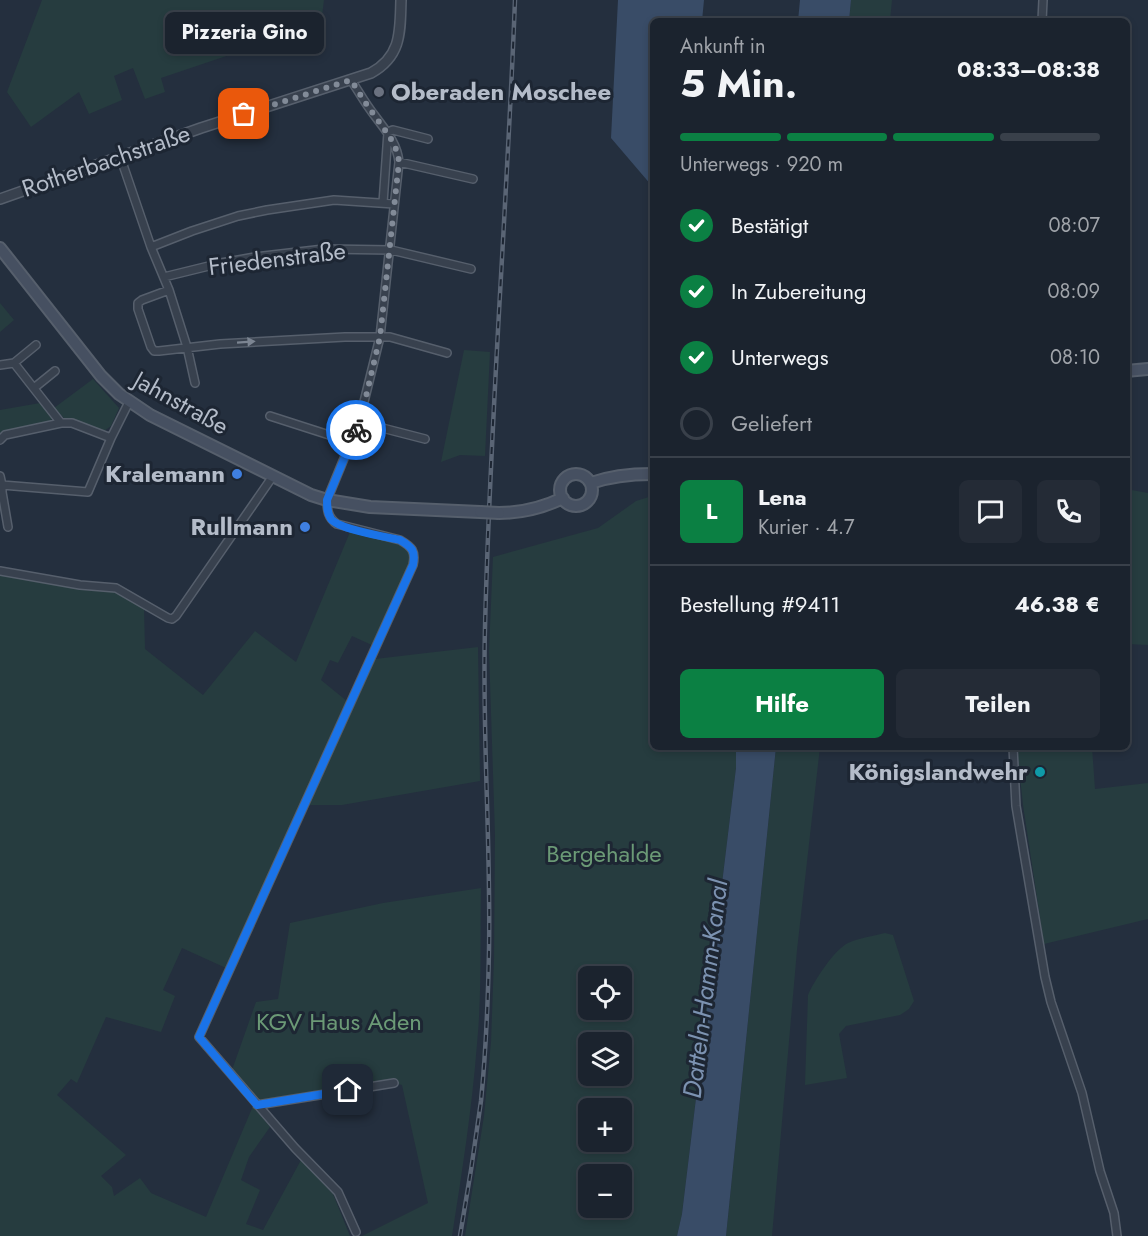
<!DOCTYPE html>
<html lang="de">
<meta charset="utf-8">
<style>
:root{--surface:#1b232e;--page:#242b36;--text:#f1f3f6;--muted:#a0a4aa;--line:#39404a;--accent:#0b8043}
body{margin:0;font-family:Jost,sans-serif;background:var(--page);color:var(--text);height:100vh;display:flex;flex-direction:column;font-size:22px;white-space:nowrap}
*{box-sizing:border-box;margin:0}
p{font-size:20px;color:var(--muted)}
.icon{flex:none;width:33px;height:33px;fill:none;stroke:currentColor;stroke-width:2;stroke-linecap:round;stroke-linejoin:round}
.map{position:relative;flex:1;overflow:hidden}
.side{position:absolute;left:650px;top:18px;width:480px;height:732px;display:flex;flex-direction:column;background:var(--surface);border-radius:9px;box-shadow:0 3px 9px #0003,0 0 0 2px var(--line)}
.side>*{flex:none}
.fabs{position:absolute;left:578px;top:966px;display:grid;gap:12px}
.fabs a{display:grid;place-items:center;width:54px;height:54px;border-radius:9px;background:var(--surface);box-shadow:0 3px 9px #0003,0 0 0 2px var(--line);font-size:30px}
.pin{position:absolute;display:grid;place-items:center;width:51px;height:51px;color:#fff;margin:-26px;border-radius:12px;box-shadow:0 3px 9px #0006}
.courier{position:absolute;display:grid;place-items:center;width:60px;height:60px;margin:-30px;border:4px solid #1a73e8;border-radius:50%;background:#fff;color:#222;box-shadow:0 2px 8px #0007}
.bubble{position:absolute;height:42px;border-radius:9px;background:var(--surface);box-shadow:0 3px 9px #0003,0 0 0 2px var(--line);font-size:20px;font-weight:700;line-height:42px;text-align:center}
.overview em{font-style:normal;font-weight:700}
.overview div{display:flex;flex-direction:column-reverse}
.overview{display:flex;align-items:center;justify-content:space-between;height:102px;padding:0 30px}
h1{font-size:39px;font-weight:700;line-height:45px}
.bar{display:grid;grid-template-columns:repeat(4,1fr);gap:9px 6px;align-content:center;height:72px;padding:0 30px}
.bar i{height:8px;border-radius:4px;background:var(--line)}
.bar .active{background:var(--accent)}
.bar p{grid-column:span 4}
.line{display:flex;align-items:center;gap:15px;padding:0 30px;border-top:2px solid var(--line)}
.line div{flex:1}
.round{display:grid;place-items:center;flex:none;width:63px;height:63px;border-radius:9px;background:var(--page)}
ol{padding:0 30px;list-style:none}
li{display:flex;align-items:center;gap:18px;height:66px}
li p{margin-inline-start:auto}
li .icon{padding:6px;border-radius:50%;background:var(--accent);color:#fff;stroke-width:4}
li:last-child{color:var(--muted)}
li i{width:33px;height:33px;border:3px solid var(--line);border-radius:50%}
.action{display:flex;gap:12px;margin-top:auto;padding:12px 30px}
.action a{flex:1;height:69px;border-radius:9px;background:var(--accent);color:#fff;font-size:24px;font-weight:700;line-height:69px;text-align:center}
.action a+a{background:var(--page);color:var(--text)}
.map>svg:first-child{display:block}
</style>
<div class="map">
<svg width="1148" height="1236" viewBox="0 0 1148 1236">
<rect width="100%" height="100%" fill="#242f3e"/>
<path fill="#263c3f" fill-rule="evenodd" d="M42 0H324L321 24 161 78 165 92 145 99 133 68 114 76 122 100 89 114 79 92 31 127 7 92Z
M851 0H892L890 21H849Z
M0 303 14 320 0 332Z
M464 350 490 352 485 456 460 455 441 462Z
M93 379 119 408 111 426 104 431 75 420 65 419 54 408Z
M40 403 53 417 48 423 2 433 0 435V410Z
M1126 489 1148 493V645L1127 644Z
M652 496V747H736V768L682 1214 677 1236H465L484 1116 491 1042 494 959 495 835 489 651 493 557 598 528 636 501ZM588 976H621V1010H588ZM588 1042H621V1076H588ZM588 1108H621V1142H588ZM588 1174H621V1208H588Z
M350 532 402 545 409 552 410 562 374 646 352 636 338 663 330 660 321 680 348 702 226 968 182 948 163 990 175 996 161 1032 106 1017 77 1083 71 1079 57 1095 126 1155 101 1176 112 1187 114 1196 140 1178 151 1193 206 1217 253 1106 270 1127 249 1157 241 1180 260 1190 246 1224 263 1230 301 1160 333 1194 350 1236H0V573L117 591 144 608 145 649 203 695 255 631 296 662Z
M478 647 480 781 342 805H309L375 659Z
M776 747H820L797 950 772 1236H726Z
M1019 747H1092L1095 789 1148 783V919L1044 944 1023 805 1018 758Z
M481 888C480 940 482 992 477 1044 472 1109 462 1172 452 1236H362L428 1203 402 1085 387 1081 260 1102 232 1070 256 1002 278 999 290 923 383 903Z
M885 933 893 935 914 1001 909 1009 900 1015 846 1026 839 1034 847 1078 805 1085 808 995C814 981 834 950 848 943 859 938 873 936 885 933Z"/>
<path fill="#394c67" d="M618 0H704L702 21H652V186L611 138Z
M800 0H851L849 21H798Z
M736 747H776L726 1236H677L682 1214 736 768Z"/>
<g fill="none" stroke-linecap="round" stroke-linejoin="round">
<g stroke="#565f6c" stroke-width="10">
<path id="minor" d="M1042 21 1043 0
M351 80C359 92 366 105 375 116 386 131 397 143 399 162L380 337 359 422 327 500C327 510 328 518 337 524L400 540C412 547 416 551 413 565L199 1037 295 1148 338 1192 356 1232
M388 132 393 130 428 139
M120 156 151 247 169 290 187 347 195 383
M399 162 473 179
M383 203 388 132
M151 247 192 231 238 216 267 210 334 200 394 204
M164 277 221 263 255 257 324 249 391 250 471 269
M169 290 142 300 138 303V309L151 347 154 351H159L220 344 345 337H390L447 353
M14 363 36 345
M0 365 14 363 61 423
M34 388 55 371
M270 416 351 442
M359 422 425 439
M111 438 129 402
M0 440 5 435 61 423H72L111 438 88 492 2 485 0 476
M2 485V492L8 527
M0 571 80 585 116 588 168 618 172 619 176 616 273 476
M1013 747 1016 806 1045 977 1051 1002 1082 1093 1100 1171 1114 1213 1117 1236
M257 1105 394 1083"/>
</g>
<g stroke="#565f6c" stroke-width="12">
<path id="tertiary" d="M0 199 201 128 371 73C402 56 400 31 401 0"/>
</g>
<g stroke="#565f6c" stroke-width="14">
<path id="secondary" d="M0 248 101 376 119 394 150 415 311 495 327 500 370 507 480 512
M1126 371 1148 369
M560 490a16 16 0 1 1 32 0a16 16 0 1 1-32 0Z
M591 483C611 476 631 474 652 474
M499 513C523 513 542 508 563 498"/>
</g>
<use href="#minor" stroke="#38414e" stroke-width="7"/>
<use href="#tertiary" stroke="#38414e" stroke-width="9"/>
<use href="#secondary" stroke="#465061" stroke-width="10"/>
<g stroke="#5a6575" stroke-width="4.5">
<path id="rail" d="M460 1236C468 1191 475 1146 481 1101 486 1051 488 1001 489 951 491 844 482 736 485 628 490 418 507 209 515 0"/>
</g>
<use href="#rail" stroke="#1d2633" stroke-width="2" stroke-dasharray="7" stroke-linecap="butt"/>
<g stroke="#565f6c" stroke-width="14" stroke-linecap="butt">
<path id="secondary-bridge" d="M480 512 499 513"/>
</g>
<use href="#secondary-bridge" stroke="#465061" stroke-width="10"/>
</g>
<defs><path id="oneway-solid" d="M-6-.8H1V-3.2L6.5 0L1 3.2V.8H-6Z" transform="scale(1.5)"/></defs>
<use fill="#7c8592" href="#oneway-solid" transform="translate(246 342) rotate(-4)"/>
<g fill="none" stroke-linecap="round" stroke-linejoin="round">
<path stroke="#828b98" stroke-width="6" stroke-dasharray="0 10.8" d="M244 114 351 80C359 92 366 105 375 116 385 131 397 143 399 162L380 337 360 422 356 430"/>
<path stroke="#1a73e8" stroke-width="8" d="M348 1090 257 1105 199 1037 413 565C416 551 412 547 400 540 386 537 338 529 331 519 327 513 327 507 327 500L356 430"/>
</g>
<circle fill="#6b7280" stroke="#1d2633" stroke-width="2" cx="379" cy="92" r="6"/>
<g fill="#3f7fe0" stroke="#1d2633" stroke-width="2">
<circle cx="237" cy="474" r="6"/>
<circle cx="305" cy="527" r="6"/>
</g>
<circle fill="#0f9aa8" stroke="#1d2633" stroke-width="2" cx="1040" cy="772" r="6"/>
<g text-anchor="middle" stroke-width="6" stroke-linejoin="round" paint-order="stroke">
<g font-size="24" font-weight="bold" fill="#b4bcc9" stroke="#1d2633" text-anchor="end">
<text x="391" y="100" text-anchor="start">Oberaden Moschee</text>
<text x="225" y="482">Kralemann</text>
<text x="293" y="535">Rullmann</text>
<text x="1028" y="780">Königslandwehr</text>
</g>
<g font-size="24" fill="#b4bcc9" stroke="#1d2633">
<text transform="translate(106 161) rotate(-19)" y="8">Rotherbachstraße</text>
<text transform="translate(277 259) rotate(-7)" y="8">Friedenstraße</text>
<text transform="translate(181 403) rotate(29)" y="8">Jahnstraße</text>
</g>
<g font-size="24" fill="#6b9a76" stroke="#1d2633">
<text x="604" y="862">Bergehalde</text>
<text x="339" y="1030">KGV Haus Aden</text>
</g>
<g font-size="26" font-style="italic" fill="#7c92b1" stroke="#1d2633">
<text transform="translate(705 989) rotate(-83)" y="9">Datteln-Hamm-Kanal</text>
</g>
</g>
</svg>
<div class="fabs">
<a><svg class="icon" aria-label="locate" viewBox="0 0 24 24"><circle cx="12" cy="12" r="6"/><path d="M12 2v4M12 18v4M2 12h4M18 12h4"/></svg></a>
<a><svg class="icon" aria-label="layers" viewBox="0 0 24 24"><path d="M12 4l9 5-9 5-9-5zM3 14l9 5 9-5"/></svg></a>
<a>+</a>
<a>−</a>
</div>
<div class="pin" style="left:244px;top:114px;background:#ea580c"><svg class="icon" aria-label="bag" viewBox="0 0 24 24"><path d="M5 8h14l-1 12H6zM9 8a3 3 0 0 1 6 0"/></svg></div>
<div class="pin" style="left:348px;top:1090px;background:#1f2937"><svg class="icon" aria-label="home" viewBox="0 0 24 24"><path d="M3 11l9-7 9 7M6 9v11h12V9"/></svg></div>
<div class="courier" style="left:356px;top:430px"><svg class="icon" aria-label="bike" viewBox="0 0 24 24"><circle cx="6" cy="16" r="4"/><circle cx="18" cy="16" r="4"/><path d="M6 16l4-8h5l3 8M10 8l3 8H6M13 5h3"/></svg></div>
<div class="bubble" style="left:165px;top:12px;width:159px">Pizzeria Gino</div>
<section class="side">
<div class="overview"><div><h1>5 Min.</h1><p>Ankunft in</p></div><em>08:33–08:38</em></div>
<div class="bar"><i class="active"></i><i class="active"></i><i class="active"></i><i></i><p>Unterwegs · 920 m</p></div>
<ol>
<li><svg class="icon" aria-label="check" viewBox="0 0 24 24"><path d="M5 12l5 5 9-10"/></svg>Bestätigt<p>08:07</p></li>
<li><svg class="icon" aria-label="check" viewBox="0 0 24 24"><path d="M5 12l5 5 9-10"/></svg>In Zubereitung<p>08:09</p></li>
<li><svg class="icon" aria-label="check" viewBox="0 0 24 24"><path d="M5 12l5 5 9-10"/></svg>Unterwegs<p>08:10</p></li>
<li><i></i>Geliefert</li>
</ol>
<div class="line" style="height:108px"><b class="round" style="background:var(--accent);color:#fff">L</b><div><b>Lena</b><p>Kurier · 4.7</p></div><a class="round"><svg class="icon" aria-label="chat" viewBox="0 0 24 24"><path d="M4 5h16v11H9l-5 4z"/></svg></a><a class="round"><svg class="icon" aria-label="phone" viewBox="0 0 24 24"><path d="M5 4h4l2 5-3 2q2 4 5 5l2-3 5 2v4C11 20 4 13 5 4z"/></svg></a></div>
<div class="line" style="height:78px"><div>Bestellung #9411</div><b>46.38 €</b></div>
<div class="action"><a>Hilfe</a><a>Teilen</a></div>
</section>
</div>
